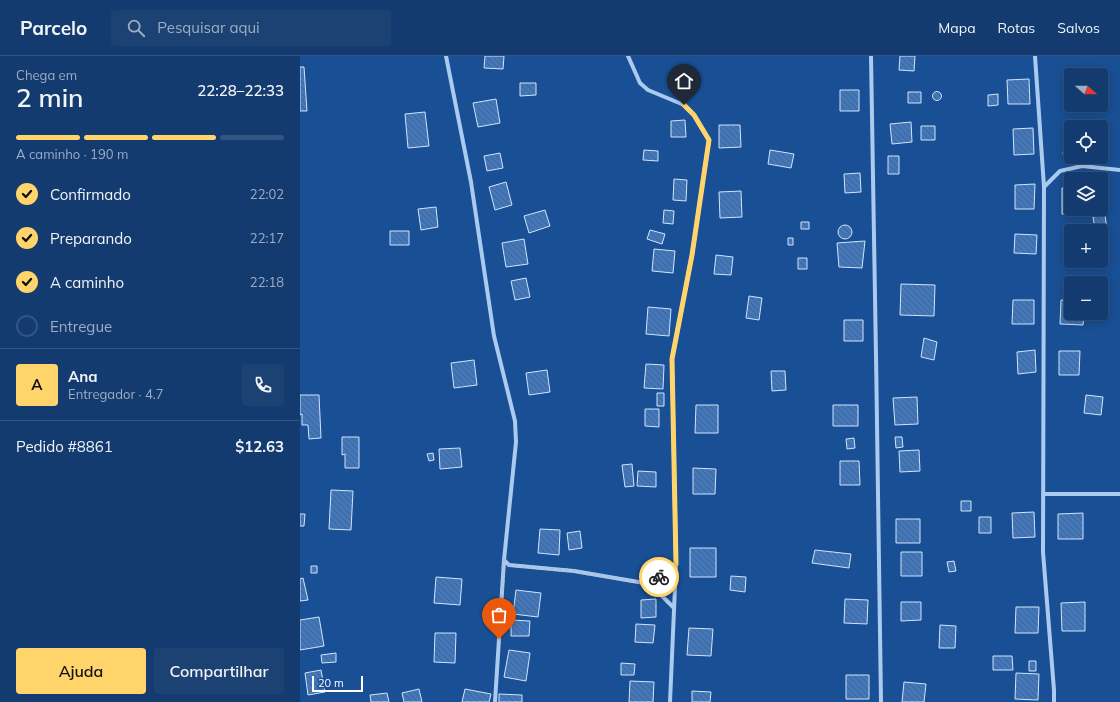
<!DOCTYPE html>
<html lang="pt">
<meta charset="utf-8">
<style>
:root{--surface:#133b6f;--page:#1c4274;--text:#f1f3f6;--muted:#9dadc3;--line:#325582;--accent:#ffd46a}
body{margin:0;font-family:Mulish,sans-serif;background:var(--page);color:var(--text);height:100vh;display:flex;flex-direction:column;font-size:15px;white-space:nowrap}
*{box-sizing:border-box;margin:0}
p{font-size:13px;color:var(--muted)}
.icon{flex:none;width:22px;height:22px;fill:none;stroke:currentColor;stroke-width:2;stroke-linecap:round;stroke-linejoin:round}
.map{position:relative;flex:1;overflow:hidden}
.sheet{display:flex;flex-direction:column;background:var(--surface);width:300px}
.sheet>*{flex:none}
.needle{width:26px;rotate:111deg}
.controls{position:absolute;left:764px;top:12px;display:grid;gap:8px}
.controls a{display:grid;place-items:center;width:44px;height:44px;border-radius:4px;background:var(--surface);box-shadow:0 2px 10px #0003,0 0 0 1px var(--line);font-size:20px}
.scale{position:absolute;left:12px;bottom:10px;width:51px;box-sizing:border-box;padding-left:4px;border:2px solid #fff;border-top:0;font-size:11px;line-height:14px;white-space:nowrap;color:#fff;-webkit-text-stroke:3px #194f94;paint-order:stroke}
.pin{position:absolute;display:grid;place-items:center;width:34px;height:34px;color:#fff;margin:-41px -17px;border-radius:50% 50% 50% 0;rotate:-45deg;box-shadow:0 0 4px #0007}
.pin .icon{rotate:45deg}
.courier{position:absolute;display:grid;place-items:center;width:40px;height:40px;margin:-20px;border:3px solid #ffd46a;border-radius:50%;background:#fff;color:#222;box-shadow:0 1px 5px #0007}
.headline em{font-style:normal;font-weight:600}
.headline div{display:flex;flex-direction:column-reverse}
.headline{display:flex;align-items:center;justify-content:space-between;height:68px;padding:0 16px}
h1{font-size:26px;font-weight:600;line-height:30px}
.bar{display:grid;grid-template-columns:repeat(4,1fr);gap:6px 4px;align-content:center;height:48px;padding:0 16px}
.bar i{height:5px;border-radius:3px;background:var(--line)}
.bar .active{background:var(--accent)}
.bar p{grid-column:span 4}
.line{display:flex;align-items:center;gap:10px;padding:0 16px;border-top:1px solid var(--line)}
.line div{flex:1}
.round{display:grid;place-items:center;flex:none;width:42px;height:42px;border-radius:4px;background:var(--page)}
ol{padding:0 16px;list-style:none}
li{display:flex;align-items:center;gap:12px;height:44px}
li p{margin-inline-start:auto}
li .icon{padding:4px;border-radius:50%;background:var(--accent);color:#111;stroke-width:4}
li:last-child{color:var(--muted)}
li i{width:22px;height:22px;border:2px solid var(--line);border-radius:50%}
.action{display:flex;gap:8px;margin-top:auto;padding:8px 16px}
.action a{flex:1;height:46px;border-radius:4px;background:var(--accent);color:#111;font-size:16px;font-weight:600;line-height:46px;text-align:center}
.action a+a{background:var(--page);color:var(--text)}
header{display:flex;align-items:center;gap:24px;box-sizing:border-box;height:56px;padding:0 20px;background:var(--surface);border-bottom:1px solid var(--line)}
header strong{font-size:19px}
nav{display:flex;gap:22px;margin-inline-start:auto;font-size:14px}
.search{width:280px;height:36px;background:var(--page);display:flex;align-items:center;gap:10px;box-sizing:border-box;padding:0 14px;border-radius:4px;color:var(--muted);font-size:15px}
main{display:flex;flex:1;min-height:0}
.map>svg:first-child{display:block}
</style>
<header>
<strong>Parcelo</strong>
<div class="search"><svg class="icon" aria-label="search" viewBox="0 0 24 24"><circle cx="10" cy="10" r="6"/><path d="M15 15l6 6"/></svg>Pesquisar aqui</div>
<nav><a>Mapa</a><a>Rotas</a><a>Salvos</a></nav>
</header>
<main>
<section class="sheet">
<div class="headline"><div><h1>2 min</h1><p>Chega em</p></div><em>22:28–22:33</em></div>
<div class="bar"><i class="active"></i><i class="active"></i><i class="active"></i><i></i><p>A caminho · 190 m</p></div>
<ol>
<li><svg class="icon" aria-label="check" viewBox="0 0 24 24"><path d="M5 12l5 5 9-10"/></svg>Confirmado<p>22:02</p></li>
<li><svg class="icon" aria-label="check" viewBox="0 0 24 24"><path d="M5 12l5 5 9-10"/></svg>Preparando<p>22:17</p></li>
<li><svg class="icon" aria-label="check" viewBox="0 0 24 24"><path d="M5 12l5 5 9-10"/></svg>A caminho<p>22:18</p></li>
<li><i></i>Entregue</li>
</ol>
<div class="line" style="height:72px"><b class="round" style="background:var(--accent);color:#111">A</b><div><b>Ana</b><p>Entregador · 4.7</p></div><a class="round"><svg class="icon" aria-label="phone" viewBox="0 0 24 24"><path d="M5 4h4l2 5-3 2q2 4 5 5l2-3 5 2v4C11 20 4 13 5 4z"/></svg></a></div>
<div class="line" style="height:52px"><div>Pedido #8861</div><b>$12.63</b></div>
<div class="action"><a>Ajuda</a><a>Compartilhar</a></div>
</section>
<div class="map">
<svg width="820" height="646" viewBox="0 0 820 646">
<defs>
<pattern id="building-back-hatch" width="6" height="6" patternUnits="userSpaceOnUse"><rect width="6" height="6" fill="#4278bb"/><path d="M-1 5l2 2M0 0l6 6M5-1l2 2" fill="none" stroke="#476284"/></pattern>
</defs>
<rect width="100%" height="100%" fill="#194f94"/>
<path fill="url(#building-back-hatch)" stroke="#d1e4fb" d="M185 0H204L203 13 184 12Z
M600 0H615L614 15 599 14Z
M0 11H4L7 55H0Z
M729 23 730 48H708L707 24Z
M220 27H236V39L220 40Z
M540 34H559V55H540Z
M632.5 40a4.5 4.5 0 1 1 9 0a4.5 4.5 0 1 1-9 0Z
M608 36H621V47H608Z
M698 38V49L688 50V39Z
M196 43 200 67 178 71 173 47Z
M125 56 129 90 108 92 105 58Z
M385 64 386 81H371V65Z
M611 66 612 86 592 88 590 68Z
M419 69H440L441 91 419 92Z
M621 70H635V84H621Z
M733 72 734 98 714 99 713 73Z
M767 72 771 73V99L763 98Z
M344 94 358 95V105L343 104Z
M470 94 494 98 491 112 468 108Z
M200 97 203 112 187 115 184 100Z
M588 100H599V118H588Z
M560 117 561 136 545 137 544 118Z
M374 123 387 124 386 145 373 144Z
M206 126 212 149 195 154 189 131Z
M735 128 734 153H715V129Z
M762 132H771V153H784V158H762Z
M441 135 442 161 420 162 419 136Z
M136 151 138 171 121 174 118 153Z
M245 154 250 170 229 177 224 160Z
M364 154 374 155 373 168 363 167Z
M805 159 807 173 795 174 793 161Z
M501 166H509V173H501Z
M538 176a7 7 0 1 1 14 0a7 7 0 1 1-14 0Z
M350 174 365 178 362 188 347 183Z
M90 175H109V189H90Z
M715 178 737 179 736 198 714 197Z
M488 182H493V189H488Z
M224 183 228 208 206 211 202 187Z
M565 185 562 212 539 211 537 187Z
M354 193 375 195 373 217 352 215Z
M416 199 433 201 431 219 414 218Z
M771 199V205H791V212L770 211Z
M498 202H507V213H498Z
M226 222 230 241 215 244 211 225Z
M601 228 635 229 634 260 600 259Z
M449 240 462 242 459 264 446 262Z
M713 244H734V268H712Z
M761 244 771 245V257H784L783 269 760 268Z
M348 251 371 253 369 280 346 278Z
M544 264H563V285H544Z
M624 282 637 286 634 304 621 301Z
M735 294 736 316 718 318 717 296Z
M759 295H780L779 319H759Z
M174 304 177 329 154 332 151 307Z
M346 308 364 309 363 333 344 332Z
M247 314 250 336 229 339 226 317Z
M471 315H485L486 334 472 335Z
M357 337H364V350H357Z
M0 339H19L21 382 9 383 8 369H2V358L0 359Z
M786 339 803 341 801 359 784 357Z
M617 341 618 368 595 369 593 342Z
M396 349H418V377H395Z
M533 349H558V370H533Z
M345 353H359V371L345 370Z
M42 381H59V412H45V398L42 399Z
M595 381H602L603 391 596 392Z
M554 382 555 392 547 393 546 383Z
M160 392 162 411 140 413 139 393Z
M619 394 620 415 600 416 599 395Z
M133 397 134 404 129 405 127 398Z
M540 405H559L560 429H540Z
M332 408 334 430 325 431 322 409Z
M393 412 416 413 415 438H393Z
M338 415 356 416V431L337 430Z
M31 434 53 435 51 474 29 473Z
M661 445H671V455H661Z
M734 456 735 481 713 482 712 457Z
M783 457V483H758V458Z
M0 458H5L4 470H0Z
M679 461H691V477H679Z
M596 463H620V487H596Z
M240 473 260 474 259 499 238 497Z
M280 475 282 492 269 494 267 477Z
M390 492H416V521H390Z
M515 494 551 498 549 512 512 507Z
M601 496H622V520H601Z
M654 505 656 515 649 516 647 506Z
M11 510H17V517H11Z
M431 520 446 521 445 536 430 534Z
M136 521 162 523 160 549 134 547Z
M3 522 8 544 0 545V523Z
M216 534 241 537 238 561 213 558Z
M356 543V561L341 562V544Z
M545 543 568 544 567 568 544 567Z
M601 546H621V564L601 565Z
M785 546V575H762L761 547Z
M716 551H739L738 577H715Z
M19 561 24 590 0 594V564Z
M211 564 230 565 229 580H211Z
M336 568 355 569 353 587 335 586Z
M640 569 656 570 655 592H639Z
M389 572 413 573 411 600 387 599Z
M135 577H156L155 607 134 606Z
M209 594 230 597 226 625 204 621Z
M36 597V606L22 607 21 599Z
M693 600H712L713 614H693Z
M729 605H736V615H729Z
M321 607 335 608 334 619H321Z
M21 614 25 636 8 639 5 617Z
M716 617 739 618 738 644 715 643Z
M546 619H569V643H546Z
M330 625 354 626 353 646H329Z
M604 626 626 628 624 646H602Z
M119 633 122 646H104L102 637Z
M165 633 191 638 189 646H162Z
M392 635 411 636 410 646H392Z
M87 637 89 646H71L70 639Z
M199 638 222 639V646H199Z"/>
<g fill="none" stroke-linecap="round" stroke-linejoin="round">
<path stroke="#abcaf0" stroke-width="4" d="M146 0 171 126 194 280 215 365 216 386 204 504 209 509 274 515 350 528 374 552
M328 0 340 27 348 34 384 49 394 59 409 84 392 199 372 303 376 508 370 646
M571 0C574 215 579 431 581 646
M735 0 744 131 743 496 754 634V646
M744 131 760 115 782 110 820 114
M743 438H820
M350 528 376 508
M195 646 204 504"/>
</g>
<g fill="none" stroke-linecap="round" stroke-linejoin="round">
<path stroke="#aec1da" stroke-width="4" stroke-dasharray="0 7.2" d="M199 583 204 504 209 509 274 515 350 528 359 521"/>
<path stroke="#ffd46a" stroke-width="5" d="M359 521 376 508 372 303 392 199 409 84 394 59 384 49"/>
</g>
</svg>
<div class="controls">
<a><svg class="needle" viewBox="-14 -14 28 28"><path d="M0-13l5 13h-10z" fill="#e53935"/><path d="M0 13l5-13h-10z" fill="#9dadc3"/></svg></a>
<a><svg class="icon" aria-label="locate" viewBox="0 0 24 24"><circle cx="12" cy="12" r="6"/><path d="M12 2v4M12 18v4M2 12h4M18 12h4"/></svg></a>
<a><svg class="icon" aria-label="layers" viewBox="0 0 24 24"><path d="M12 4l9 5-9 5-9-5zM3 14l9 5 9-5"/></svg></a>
<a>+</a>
<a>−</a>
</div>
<div class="scale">20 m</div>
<div class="pin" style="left:199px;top:583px;background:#ea580c"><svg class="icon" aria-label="bag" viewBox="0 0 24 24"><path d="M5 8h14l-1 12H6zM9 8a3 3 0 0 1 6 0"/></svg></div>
<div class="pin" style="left:384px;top:49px;background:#1f2937"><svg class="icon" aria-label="home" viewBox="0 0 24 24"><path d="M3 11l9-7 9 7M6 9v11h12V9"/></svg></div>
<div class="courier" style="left:359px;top:521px"><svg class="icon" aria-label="bike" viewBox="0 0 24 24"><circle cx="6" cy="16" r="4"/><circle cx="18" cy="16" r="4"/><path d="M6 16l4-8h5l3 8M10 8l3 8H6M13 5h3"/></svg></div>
</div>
</main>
